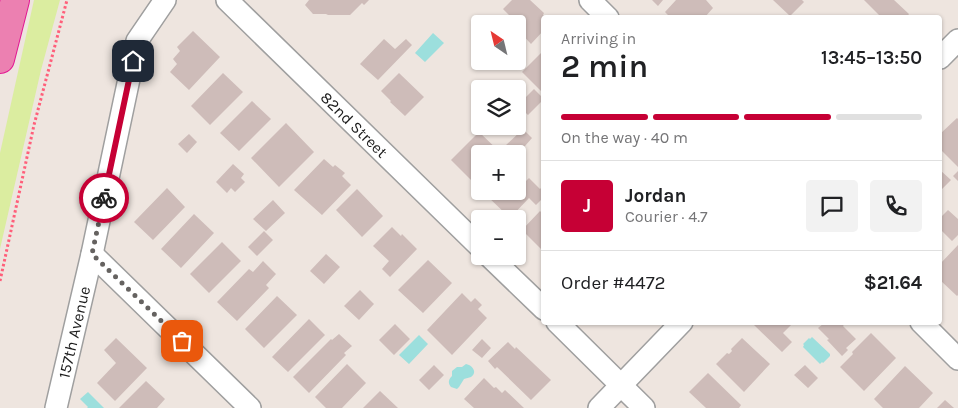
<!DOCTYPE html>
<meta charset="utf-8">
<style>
:root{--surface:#fff;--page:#f2f2f2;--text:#202124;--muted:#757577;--line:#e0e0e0;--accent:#c60035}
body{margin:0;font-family:Karla,sans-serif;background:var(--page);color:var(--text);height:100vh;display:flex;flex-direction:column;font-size:19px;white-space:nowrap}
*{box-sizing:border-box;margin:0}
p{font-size:16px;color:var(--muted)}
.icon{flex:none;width:28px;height:28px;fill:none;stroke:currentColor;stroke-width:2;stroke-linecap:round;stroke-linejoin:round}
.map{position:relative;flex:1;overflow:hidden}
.details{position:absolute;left:541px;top:15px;width:401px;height:310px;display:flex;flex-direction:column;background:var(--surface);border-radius:5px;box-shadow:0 1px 4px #0004}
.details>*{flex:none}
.needle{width:32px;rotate:325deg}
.tools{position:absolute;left:471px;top:15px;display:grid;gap:10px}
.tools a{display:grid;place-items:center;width:55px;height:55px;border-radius:5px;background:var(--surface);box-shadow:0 1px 4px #0004;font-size:25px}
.pin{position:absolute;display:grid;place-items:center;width:42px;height:42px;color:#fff;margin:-21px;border-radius:10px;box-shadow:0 2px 8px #0006}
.courier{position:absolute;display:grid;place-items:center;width:50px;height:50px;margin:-25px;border:4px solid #c60035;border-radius:50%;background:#fff;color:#222;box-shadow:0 1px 6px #0007}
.summary em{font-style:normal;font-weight:600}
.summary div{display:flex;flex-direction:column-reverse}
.summary{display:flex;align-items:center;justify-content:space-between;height:85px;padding:0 20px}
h1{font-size:32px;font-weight:600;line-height:38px}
.bar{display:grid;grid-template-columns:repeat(4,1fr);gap:8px 5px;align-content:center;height:60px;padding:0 20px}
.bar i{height:6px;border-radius:4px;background:var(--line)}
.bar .current{background:var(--accent)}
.bar p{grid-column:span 4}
.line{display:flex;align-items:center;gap:12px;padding:0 20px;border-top:1px solid var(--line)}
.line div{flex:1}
.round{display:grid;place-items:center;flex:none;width:52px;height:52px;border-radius:5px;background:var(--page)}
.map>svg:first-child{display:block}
</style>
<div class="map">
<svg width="958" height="408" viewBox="0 0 958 408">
<rect width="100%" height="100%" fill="#eee5df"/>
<path fill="#dbeda0" d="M34 0H60L41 70 0 249V153Z"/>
<path fill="#9cdfdd" d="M433 33 444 43 425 62 415 53Z
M419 335 428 344 409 364 399 355Z
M812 337 830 354V356L823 363 822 362 820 364 803 347 804 345 803 344 809 338 810 339Z
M466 364C472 365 478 372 471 377 469 378 466 378 464 379L459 387 457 389 451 387C448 383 448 380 452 376V371L457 367H462Z
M88 392 104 408H87L88 407 80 399Z"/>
<path fill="#cebcb9" d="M309 0H369L364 5 362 3 350 15H328L326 14H313L305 5Z
M512 0H530L544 13 543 15 546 18H544V30L531 44 518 30V24H511L507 20 510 16 503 9Z
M652 0H663L658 6Z
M676 0H706L713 8 705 17 706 18H671L665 12Z
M773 0H802L804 2 790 16Z
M864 0H894L909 14 906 18H882Z
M193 31 220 57 189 90 170 72 177 64 173 59 180 51 177 47Z
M384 39 395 49 406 39 412 45 378 80 360 64Z
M544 50V88L541 91 522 72Z
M223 73 243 92 210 125 191 106Z
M399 73 424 97 405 116 390 102 391 101 381 91Z
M534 89 544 99 528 115 518 105Z
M252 101 271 119 239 151 220 133Z
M957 118 958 119V167L940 149V134Z
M286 123 314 152 279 187 251 158Z
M523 129 532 138 518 154H513L505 146Z
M479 132 502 154H480V185L477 182 475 184 451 160Z
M189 134 197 142 187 153 178 144Z
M324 159 333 167 335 165 345 173 342 176 351 185 322 215 294 190Z
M233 164 244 174 241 178 245 182 235 192 231 188 227 193 216 182Z
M940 170 951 180 940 191Z
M958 171V181L953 176Z
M518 175 525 182 529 178 540 189 544 185V197L536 205 529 198 510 218 486 195 490 191H518Z
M167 188 185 207 153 240 134 222Z
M357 189 383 216 362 237 336 210Z
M273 200 285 213 266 231 253 219Z
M948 210 958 219V235L952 241 940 229V218Z
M540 211 544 215V252L522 230Z
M194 214 214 233 181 268 161 249Z
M392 227 401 236 402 234 417 249 390 277 382 269 389 261 373 246Z
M264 231 273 240 257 256 248 247Z
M222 242 241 261 209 293 190 274Z
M958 245V295L957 296 940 280V264Z
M326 254 340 267 324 284 310 271Z
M428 260 452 283 423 313 398 290Z
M263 261 276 274 266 285 269 288 237 321 217 302 249 269 253 272Z
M360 290 374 304 359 320 344 306Z
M462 293 471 302 475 298 482 305 478 309 487 318 452 355 427 330Z
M277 296 297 315 264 348 245 329Z
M309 319 325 335 288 372 272 357Z
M757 322H794L783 333 792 342 782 352 754 325Z
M821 322H846L843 326 856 339 846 348 848 350 842 356 827 340 829 339 818 328 823 324Z
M395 324 410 339 394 355 379 340Z
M871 333 896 358 864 391 840 367 853 354 852 352Z
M339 334 352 346 344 353 346 355 309 393 293 377 331 339 332 340Z
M116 338 147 368 115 401 97 383 116 363 104 350Z
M742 338 770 364 744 392 716 364 727 353 729 354 732 351 731 349Z
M482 339 491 348 482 358 472 350Z
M508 342 515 349 516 347 551 380 531 400 497 367 495 369 488 361Z
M347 364 366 383 342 408H326L315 397Z
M434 365 444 375 429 390 419 380Z
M805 365 818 378 808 388 794 375Z
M905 366 933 393 919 408H883L874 399Z
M708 373 741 405 739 408H706L689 392Z
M484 378 494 388 496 387 502 393 505 390 524 408H474L464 399Z
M146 381 165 399 157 408H119Z
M380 391 398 408H363Z
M945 400 954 408H937Z"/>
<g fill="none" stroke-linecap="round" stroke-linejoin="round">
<g stroke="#9f9f9f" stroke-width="24">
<g id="street">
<path id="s1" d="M227 0 480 247"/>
<path d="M590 0 608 18"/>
<path d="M940 58 958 40"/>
<path d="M92 254 250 408"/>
<path d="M489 256 544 309"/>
<path d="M557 322 644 408"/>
<path d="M921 322 958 359"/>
<path id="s2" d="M56 408 92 254 137 41 165 0"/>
<path d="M599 408 682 322"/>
</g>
</g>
<g stroke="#e21693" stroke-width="30">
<path id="highway" d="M0 59 15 0"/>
</g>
<path stroke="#ff5f7a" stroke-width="3" stroke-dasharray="2.5 2.5" stroke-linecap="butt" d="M0 281 34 125 67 0"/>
<use href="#street" stroke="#fff" stroke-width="21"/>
<use href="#highway" stroke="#ec80b1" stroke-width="28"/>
</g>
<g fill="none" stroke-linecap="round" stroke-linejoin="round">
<path stroke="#656260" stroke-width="5" stroke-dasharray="0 9" d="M104 198 92 254 182 341"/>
<path stroke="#c60035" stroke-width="6" d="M104 198 133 61"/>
</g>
<g text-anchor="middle" stroke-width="4.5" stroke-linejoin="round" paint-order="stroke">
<g font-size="16" fill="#1b1b1b" stroke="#fff">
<text dy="6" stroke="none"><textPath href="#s1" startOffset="178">82nd Street</textPath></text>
<text dy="6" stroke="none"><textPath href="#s2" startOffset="78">157th Avenue</textPath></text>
</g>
</g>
</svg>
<div class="tools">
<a><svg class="needle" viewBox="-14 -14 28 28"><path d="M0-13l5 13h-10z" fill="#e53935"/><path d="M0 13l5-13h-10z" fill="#757577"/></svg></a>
<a><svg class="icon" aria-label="layers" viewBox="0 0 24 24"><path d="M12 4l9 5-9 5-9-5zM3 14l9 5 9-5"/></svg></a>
<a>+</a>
<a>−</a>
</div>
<div class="pin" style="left:182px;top:341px;background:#ea580c"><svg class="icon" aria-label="bag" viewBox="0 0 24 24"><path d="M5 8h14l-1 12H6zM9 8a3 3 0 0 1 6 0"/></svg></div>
<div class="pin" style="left:133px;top:61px;background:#1f2937"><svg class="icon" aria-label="home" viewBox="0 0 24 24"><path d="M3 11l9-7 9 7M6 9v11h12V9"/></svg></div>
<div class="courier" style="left:104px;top:198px"><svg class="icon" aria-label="bike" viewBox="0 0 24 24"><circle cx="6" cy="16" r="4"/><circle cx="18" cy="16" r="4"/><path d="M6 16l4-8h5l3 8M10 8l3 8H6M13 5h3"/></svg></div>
<section class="details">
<div class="summary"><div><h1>2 min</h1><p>Arriving in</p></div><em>13:45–13:50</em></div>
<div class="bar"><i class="current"></i><i class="current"></i><i class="current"></i><i></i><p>On the way · 40 m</p></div>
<div class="line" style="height:90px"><b class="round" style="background:var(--accent);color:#fff">J</b><div><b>Jordan</b><p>Courier · 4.7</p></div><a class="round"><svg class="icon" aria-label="chat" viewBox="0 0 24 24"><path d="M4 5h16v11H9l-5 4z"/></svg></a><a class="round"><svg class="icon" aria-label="phone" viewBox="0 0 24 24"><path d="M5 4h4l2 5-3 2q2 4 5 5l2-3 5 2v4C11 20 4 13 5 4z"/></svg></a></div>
<div class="line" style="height:65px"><div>Order #4472</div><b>$21.64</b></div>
</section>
</div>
